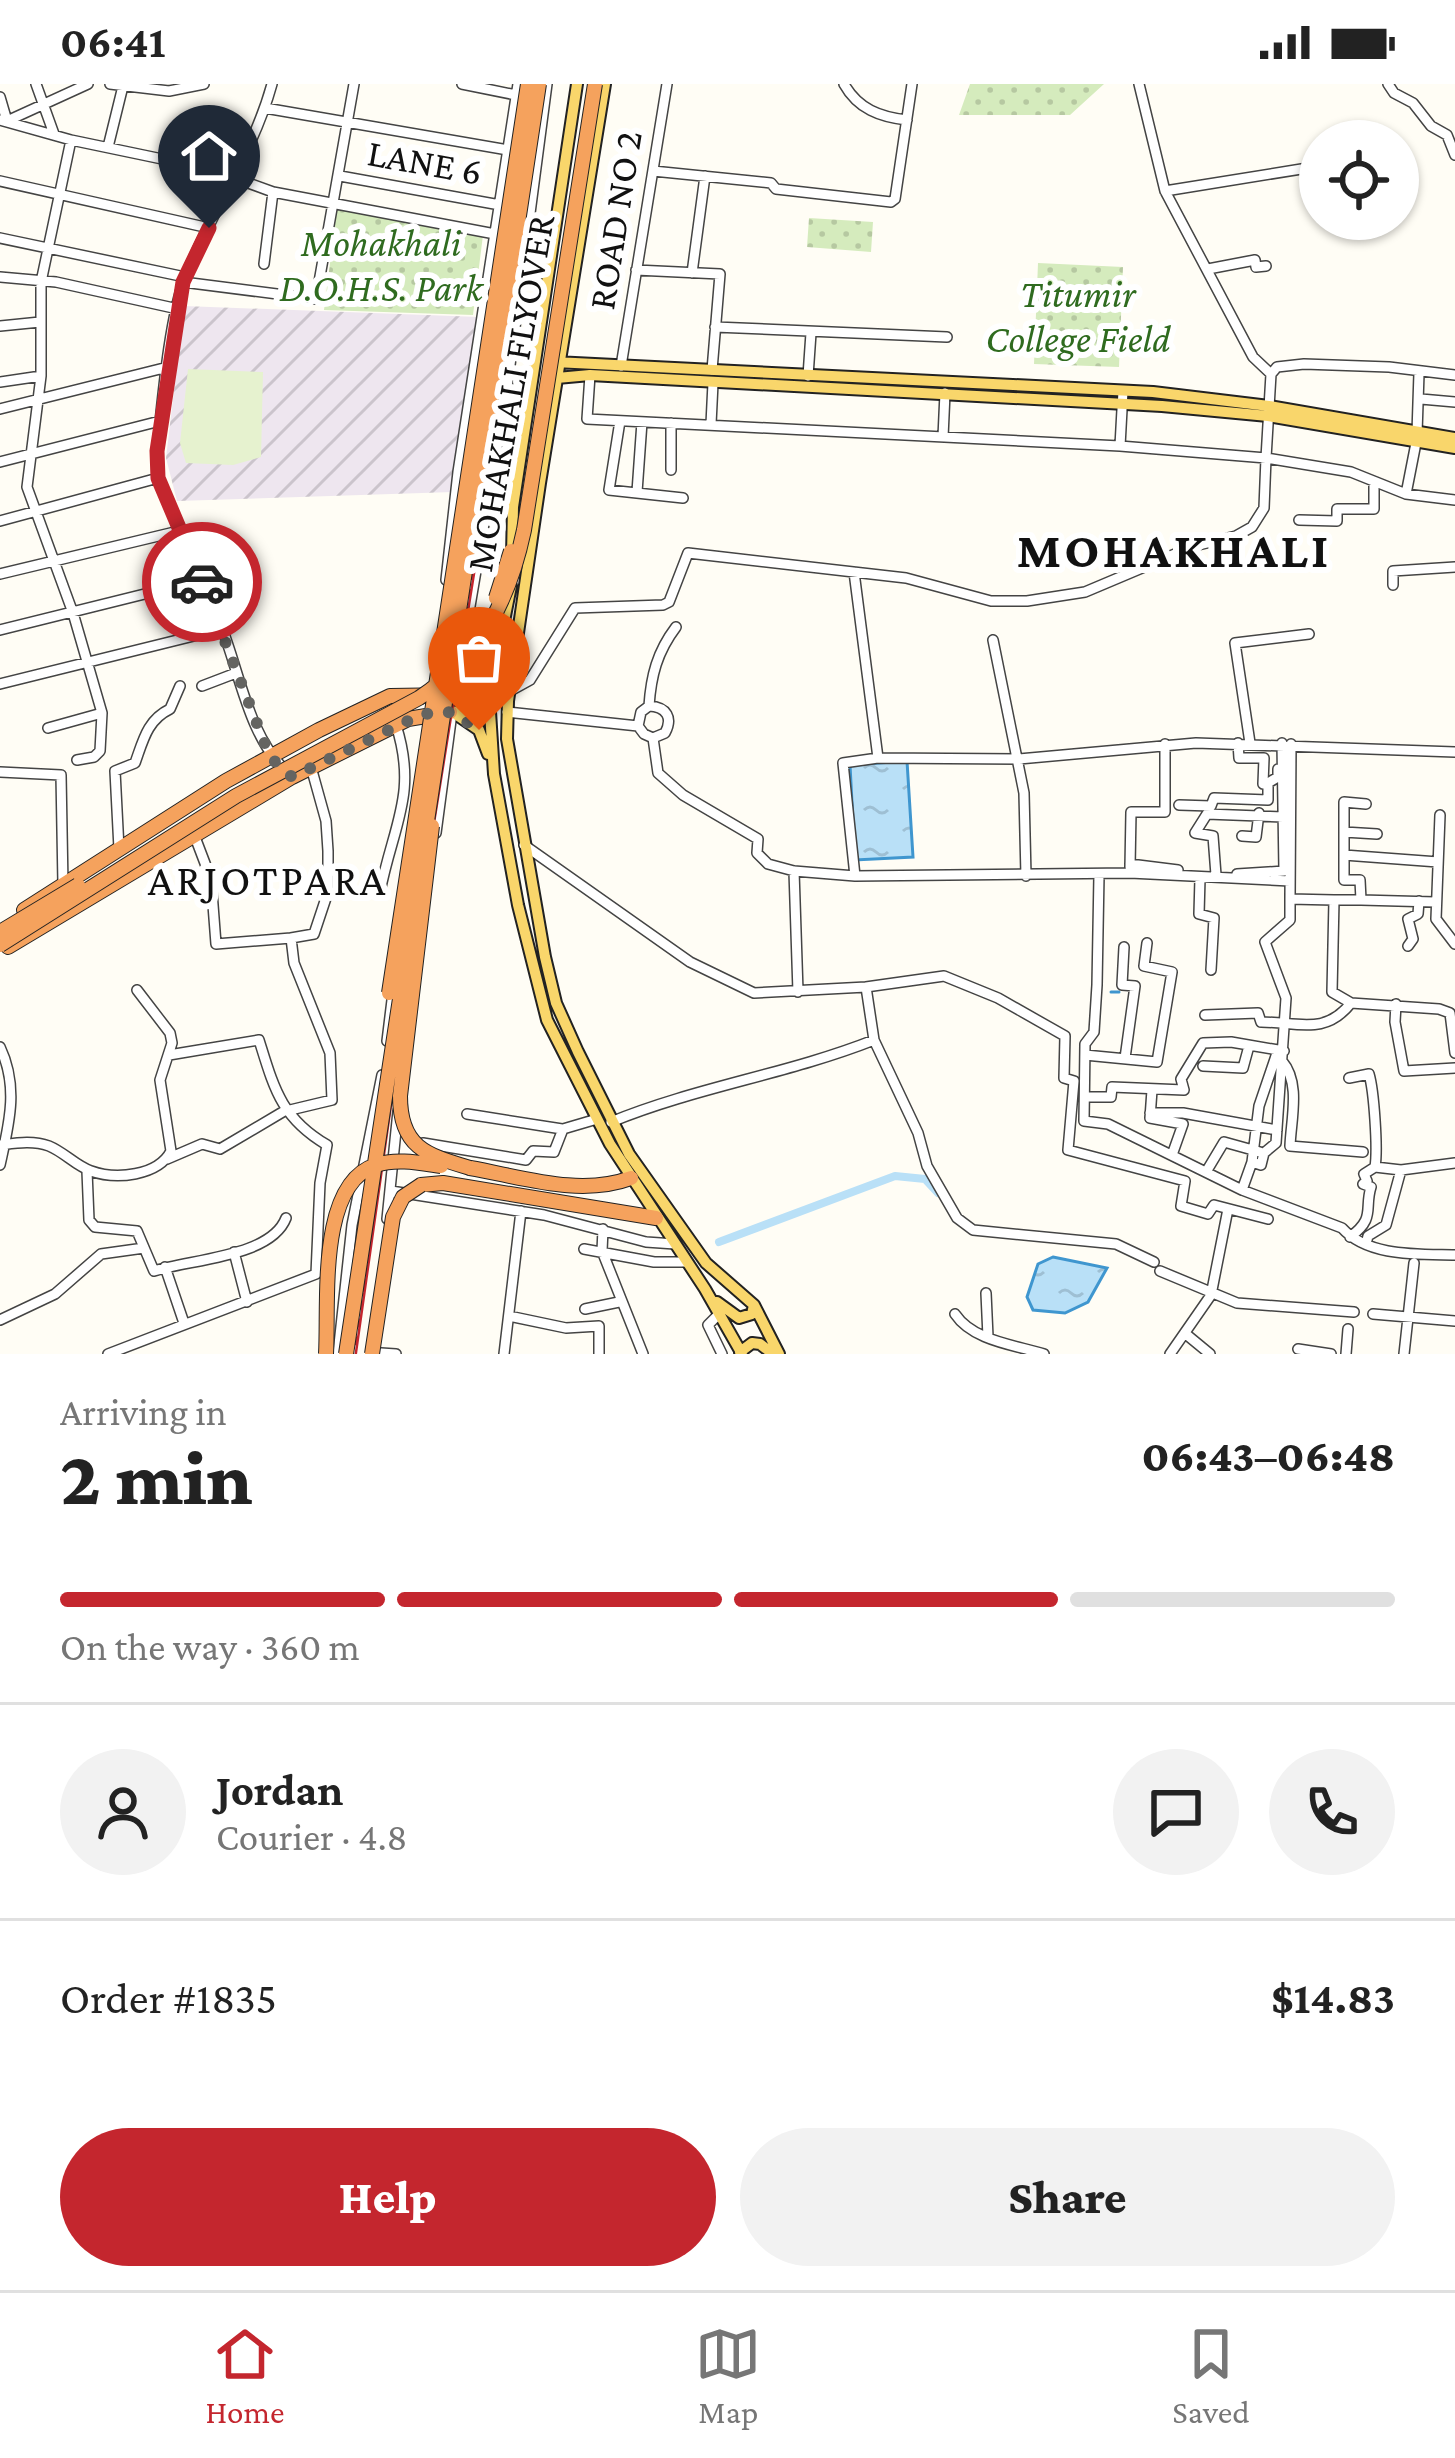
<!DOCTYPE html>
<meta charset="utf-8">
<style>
:root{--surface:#fff;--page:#f2f2f2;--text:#222;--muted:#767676;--line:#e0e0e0;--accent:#c4262e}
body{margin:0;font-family:"Crimson Pro",serif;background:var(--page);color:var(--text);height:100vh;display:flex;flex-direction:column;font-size:45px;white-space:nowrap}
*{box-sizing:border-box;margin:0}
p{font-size:39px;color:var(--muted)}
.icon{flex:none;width:66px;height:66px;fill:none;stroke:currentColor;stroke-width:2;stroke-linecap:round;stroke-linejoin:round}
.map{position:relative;height:1270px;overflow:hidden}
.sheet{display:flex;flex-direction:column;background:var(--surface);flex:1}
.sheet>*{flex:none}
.controls{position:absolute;left:1299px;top:36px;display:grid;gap:24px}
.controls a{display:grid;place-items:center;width:120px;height:120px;border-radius:50%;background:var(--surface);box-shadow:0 3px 9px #0004;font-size:60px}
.pin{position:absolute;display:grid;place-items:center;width:102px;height:102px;color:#fff;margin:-123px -51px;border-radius:50% 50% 50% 0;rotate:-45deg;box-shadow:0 0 12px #0007}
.pin .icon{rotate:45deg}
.courier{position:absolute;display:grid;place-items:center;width:120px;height:120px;margin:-60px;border:9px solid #c4262e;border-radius:50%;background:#fff;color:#222;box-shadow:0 3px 15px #0007}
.headline em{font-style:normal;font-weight:800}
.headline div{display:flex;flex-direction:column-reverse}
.headline{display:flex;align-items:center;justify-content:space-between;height:204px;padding:0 60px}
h1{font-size:78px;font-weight:800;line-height:90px}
.bar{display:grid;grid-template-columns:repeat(4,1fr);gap:18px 12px;align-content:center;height:144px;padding:0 60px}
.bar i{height:15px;border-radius:9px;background:var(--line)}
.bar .active{background:var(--accent)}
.bar p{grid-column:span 4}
.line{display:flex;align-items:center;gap:30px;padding:0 60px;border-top:3px solid var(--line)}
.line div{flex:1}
.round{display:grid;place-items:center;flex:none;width:126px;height:126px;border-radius:63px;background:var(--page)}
.action{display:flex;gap:24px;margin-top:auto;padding:24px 60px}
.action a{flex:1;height:138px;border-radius:72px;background:var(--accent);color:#fff;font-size:48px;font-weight:800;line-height:138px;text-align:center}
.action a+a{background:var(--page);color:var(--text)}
.status{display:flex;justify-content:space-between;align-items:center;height:84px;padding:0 60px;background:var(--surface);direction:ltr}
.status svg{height:33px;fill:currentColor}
.tab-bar{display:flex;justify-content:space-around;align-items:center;height:168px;border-top:3px solid var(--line);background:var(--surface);font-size:33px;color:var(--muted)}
.tab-bar a{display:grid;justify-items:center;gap:6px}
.tab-bar .active{color:var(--accent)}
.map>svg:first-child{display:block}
</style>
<div class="status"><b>06:41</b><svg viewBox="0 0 49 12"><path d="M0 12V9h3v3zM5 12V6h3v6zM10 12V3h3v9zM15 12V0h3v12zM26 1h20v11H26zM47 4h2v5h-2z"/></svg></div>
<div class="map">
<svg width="1455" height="1270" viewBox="0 0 1455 1270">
<defs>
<pattern id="industrial-furrows" width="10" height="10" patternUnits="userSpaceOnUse" patternTransform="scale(3)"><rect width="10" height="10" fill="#eee6ef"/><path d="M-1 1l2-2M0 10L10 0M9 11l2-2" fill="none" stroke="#cbc4cc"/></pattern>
<pattern id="park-dots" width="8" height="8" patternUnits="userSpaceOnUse" patternTransform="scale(3)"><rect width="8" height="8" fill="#d5ebbd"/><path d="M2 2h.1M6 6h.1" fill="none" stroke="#b6c8a1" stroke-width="1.8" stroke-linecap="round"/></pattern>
<pattern id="water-ripples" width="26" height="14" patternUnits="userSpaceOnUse" patternTransform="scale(3)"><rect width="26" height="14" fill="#b9e0f7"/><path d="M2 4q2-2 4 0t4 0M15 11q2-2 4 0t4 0" fill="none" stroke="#9ebfd3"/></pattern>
</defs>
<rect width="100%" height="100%" fill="#fffdf5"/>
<path fill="url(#industrial-furrows)" d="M184 222 479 233 453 408 177 417 166 374Z"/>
<path fill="url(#park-dots)" d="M970 0H1104L1070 31H959Z
M337 125 483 151 473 231 324 226Z
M809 134 873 138 871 168 807 163Z
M1038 179 1123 183 1119 283 1034 280Z"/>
<path fill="#e6f2cf" d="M188 285 263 288 261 373 233 381 186 379 180 359Z"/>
<path fill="url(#water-ripples)" stroke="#3f96cf" stroke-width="3" d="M907 677 913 773 855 776 850 681Z
M1053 1173 1107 1184 1088 1218 1065 1229 1033 1226 1027 1213 1038 1180Z"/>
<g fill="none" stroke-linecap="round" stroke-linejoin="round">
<path stroke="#3f96cf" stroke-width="3" d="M1111 908H1119"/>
<path stroke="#b9e0f7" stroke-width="8" d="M719 1158 895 1092 925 1095 938 1109"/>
<g stroke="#444" stroke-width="12">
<path id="minor" d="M36 0 54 50
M110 0 169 7 204 0
M272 0C253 69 211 128 185 194 169 234 162 321 157 367L158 394C177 443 200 490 220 539 240 588 248 653 288 689
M462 0 516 11
M844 0C858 25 880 33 907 36
M1139 0 1165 107 1253 273 1271 290 1266 374 1351 388 1406 410 1455 416
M1388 0 1394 9 1413 19 1431 42 1447 51 1455 71
M0 13 7 37 88 0
M265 24 508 66
M0 36 71 56 210 85 273 108 495 150
M71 56 41 198V292L27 403 73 529 102 629 100 667 94 673 77 676
M108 63 123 2
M653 87 771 99 776 105 891 118 895 115 912 0
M340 92 500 121
M0 97 209 144
M1165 107 1320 82
M0 154 185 193
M264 180 273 108
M1208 185 1255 176 1256 183 1266 182
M636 186 720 190 712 286
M692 189 705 92
M0 193 56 198 178 225
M183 198 316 215 354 0
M0 242 40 238
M715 243 947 253
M621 282 667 0
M1271 290 1277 283 1304 280 1389 283 1455 291
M808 292 811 249
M0 298 41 292
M1421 315 1455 318
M0 325 168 283
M620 337 609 406 683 414
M671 339V386
M711 340 713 299
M1417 349 1419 289
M943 353 945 309
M1120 362 1123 307
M0 378 160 337
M637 408 642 338
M1406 410 1416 359
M1299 436 1337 437V425H1374V398
M0 437 158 394
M854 488 878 674
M0 490 179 447
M446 496 458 388 518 0
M1393 501V487L1455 483
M467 540 507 304 547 0
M0 546 201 496
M993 556 1024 709 1026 792
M0 600 222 545
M202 602 236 589
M510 607 530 596 575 524 663 521 669 518 688 469 906 494 991 517H1027L1085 508 1194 462 1236 452 1252 443 1264 424 1266 374 1120 362 587 335 590 291
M649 622C667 623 673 634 665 649L653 654
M507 628 638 642 644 650 653 654 658 689 683 711 758 755 757 769 768 780 794 787 855 792 1130 789 1290 797
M638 642 641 628 649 622C651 592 657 568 676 543
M48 644 102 629
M1238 659 1239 674H1264L1263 700H1268
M1250 659 1235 559 1309 550
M1291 660 1290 815 1334 816 1332 908 1351 919
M0 688 61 691 63 801
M1179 721 1211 722 1214 714 1268 716V699L1278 693V685
M1440 731 1436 835 1455 860
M1344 748 1377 750
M436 749 452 629
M1242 752 1256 753 1259 729
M195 753 211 795 216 860 291 854
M524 761 690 878 754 909 866 903 944 892 998 914 1065 952 1064 994 1074 997 1068 1066 1185 1097 1181 1122 1208 1130 1214 1121 1268 1135
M119 765 115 687 135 679C143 657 147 636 170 625L180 602
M1344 771 1438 778
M1130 780 1178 786
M1130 783 1131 728H1165V660
M794 787 798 908
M1237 790 1284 787 1282 659
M1099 791 1097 901 1094 948 1085 960 1084 1037 1108 1040 1242 1106 1252 1078 1261 1081 1264 1069 1276 1059 1286 914 1265 858 1290 836V815
M1216 791 1213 752 1195 749 1207 730 1283 733
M855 792 843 679 878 674 1019 675 1196 659 1455 668
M1200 794 1199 830 1214 834 1211 886
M380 808C393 741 418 710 396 641
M1334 816H1361L1360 796H1344V718L1366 720
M1361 816 1435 818
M1408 862 1413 855 1408 835 1418 830 1419 817
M1124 863 1122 901 1135 902 1125 974
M866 903 874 956 918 1049 927 1082 957 1134 973 1146 1116 1160 1154 1178
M1396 920 1395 938 1404 987 1455 984
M1205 931 1258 929 1261 938C1298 938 1325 952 1351 919L1439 925 1450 929 1455 969
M387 957 393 908
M0 963C19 1003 9 1040 0 1081
M1085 971 1157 978 1172 888 1144 882 1147 859
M1282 977C1301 999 1291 1035 1290 1062L1363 1068
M1203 982 1243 984 1249 962
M1349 994 1369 990C1374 1007 1378 1065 1375 1083L1401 1086 1455 1079
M1152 1006 1150 1034 1183 1040 1172 1071
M1085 1013H1111L1112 1003 1184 1006 1181 995 1203 959 1231 958 1284 967
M286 1027 332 1016 330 969 294 879 291 854 314 850 328 808V767L326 737 311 683
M1150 1029H1183L1277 1046
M467 1030 562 1045
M611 1038C696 1003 788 990 874 956
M423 1059 526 1076 533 1067 554 1068 563 1045 597 1035
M0 1061C16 1059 33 1056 49 1062 64 1068 76 1082 91 1087 116 1096 158 1092 171 1067L160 996 172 959 170 949 137 906
M167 1075 202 1060 220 1065 286 1026
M1252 1078 1259 1022 1278 966
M87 1087 89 1136 95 1143 137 1147 154 1187C192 1175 271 1173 286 1134
M1206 1088 1224 1058 1260 1068
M1242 1106 1342 1144C1368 1173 1418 1170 1455 1171
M391 1107 544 1131 646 1158 675 1160
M387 1135 398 1027
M603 1145 602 1167 643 1270
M1350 1153C1376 1134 1364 1125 1371 1103L1363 1100 1367 1097 1364 1090 1375 1083
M1366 1160 1368 1152 1386 1141 1401 1086
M584 1165 654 1178H686
M234 1168 247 1218
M165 1183 184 1239
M1160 1187 1237 1219 1354 1228
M986 1209 988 1253
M585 1225 619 1218
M719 1230 708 1241 722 1270
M955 1230C973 1257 1015 1261 1044 1270
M1373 1230 1455 1237
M509 1232 566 1244 599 1242V1270
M0 1236 55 1210 101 1170 144 1164
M1187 1251 1210 1270
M1298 1265 1331 1270
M381 1269 396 1270
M108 1270 316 1190 320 1099 327 1061C281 1034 274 1004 259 956L169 971
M338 1270 352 1141 382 991
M504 1270 521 1127
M1170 1270 1211 1211 1228 1125
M1346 1270 1348 1245
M1404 1270 1414 1179"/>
</g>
<g stroke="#222" stroke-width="14">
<path id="major" d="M605 0 540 399 508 617 507 655 545 873 556 919 578 968 629 1070 706 1179 754 1221 779 1270
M555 278 1153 308 1269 322 1455 354
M557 294 590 291 1162 322 1268 332 1455 364
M512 472 513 423 577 0
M511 502 489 612 494 690 518 821 547 936 610 1060 705 1205 742 1270
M453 611C490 601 491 562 498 531
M450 628 471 627 493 615 511 557
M457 631 479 646 488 670
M717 1218 739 1234 752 1230 754 1221
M740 1268 752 1259 760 1260 773 1270"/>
</g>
<g stroke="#222" stroke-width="16">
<path id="highway" d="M24 826 226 697 319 646 390 612 453 611
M8 863 292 693 408 635 450 628
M470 1084C522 1093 580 1113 631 1094
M421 1101 443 1099 656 1134"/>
</g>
<use href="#minor" stroke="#fff" stroke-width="9"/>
<use href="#major" stroke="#f9d66b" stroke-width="10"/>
<use href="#highway" stroke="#f5a25d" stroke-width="14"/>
<path stroke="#c4262e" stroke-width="3" d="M346 1270 398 901 508 217 519 87 534 0"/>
<g stroke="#c4262e" stroke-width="8">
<path id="rail" d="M353 1270 405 902 515 217 526 88 541 0"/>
</g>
<use href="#rail" stroke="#fff" stroke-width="3" stroke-dasharray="9" stroke-linecap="butt"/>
<g stroke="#222" stroke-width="16" stroke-linecap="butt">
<path id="highway-bridge" d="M496 514 511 467
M432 742 400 1012C400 1064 427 1071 470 1084
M0 848 78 801
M0 861 236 712 419 614C480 573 509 517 524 446L595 0
M389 909 528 0
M326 1270C329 1219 317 1100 376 1081 397 1074 420 1079 441 1082
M346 1270 539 0
M372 1270 393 1133 403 1113 421 1101"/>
</g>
<use href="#highway-bridge" stroke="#f5a25d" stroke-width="14"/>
</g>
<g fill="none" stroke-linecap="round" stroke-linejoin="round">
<path stroke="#646461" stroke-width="12" stroke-dasharray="0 21.6" d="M202 498 270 673 292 693 422 630 451 628 479 646"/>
<path stroke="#c4262e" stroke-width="15" d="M202 498 158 394 157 367 183 198 209 144"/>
</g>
<g text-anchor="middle" stroke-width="12" stroke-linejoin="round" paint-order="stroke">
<g font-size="39" fill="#111" stroke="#fff">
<text transform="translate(425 77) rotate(10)" y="14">LANE 6</text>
<text transform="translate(614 136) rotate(-81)" y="14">ROAD NO 2</text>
<text transform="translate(509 309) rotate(-80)" y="14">MOHAKHALI FLYOVER</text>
</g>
<g font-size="39" font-style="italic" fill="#2f6b1f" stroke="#fff">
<text x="381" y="172">Mohakhali<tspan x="381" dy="45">D.O.H.S. Park</tspan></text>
<text x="1078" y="223">Titumir<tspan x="1078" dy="45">College Field</tspan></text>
</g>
<g font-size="45" letter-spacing="3" fill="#111" stroke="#fff">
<text x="268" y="811">ARJOTPARA</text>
</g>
<g font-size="51" font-weight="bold" letter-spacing="3" fill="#111" stroke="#fff">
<text x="1174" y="483">MOHAKHALI</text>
</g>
</g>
</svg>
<div class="controls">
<a><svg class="icon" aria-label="locate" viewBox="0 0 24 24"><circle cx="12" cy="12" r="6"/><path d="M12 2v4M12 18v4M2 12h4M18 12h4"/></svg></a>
</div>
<div class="pin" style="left:479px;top:646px;background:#ea580c"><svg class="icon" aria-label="bag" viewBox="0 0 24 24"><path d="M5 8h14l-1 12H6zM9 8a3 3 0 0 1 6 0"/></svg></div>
<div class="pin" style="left:209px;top:144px;background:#1f2937"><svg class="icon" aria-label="home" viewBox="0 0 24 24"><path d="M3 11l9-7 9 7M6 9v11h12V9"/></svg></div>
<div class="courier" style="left:202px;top:498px"><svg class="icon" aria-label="car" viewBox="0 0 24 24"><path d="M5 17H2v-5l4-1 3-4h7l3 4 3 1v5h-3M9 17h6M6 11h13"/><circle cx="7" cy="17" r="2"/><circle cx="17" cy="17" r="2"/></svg></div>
</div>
<section class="sheet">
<div class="headline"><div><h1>2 min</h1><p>Arriving in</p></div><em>06:43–06:48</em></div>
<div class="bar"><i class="active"></i><i class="active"></i><i class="active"></i><i></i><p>On the way · 360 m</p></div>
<div class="line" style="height:216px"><a class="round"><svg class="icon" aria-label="person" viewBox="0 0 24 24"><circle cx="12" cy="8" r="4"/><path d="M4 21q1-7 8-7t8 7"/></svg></a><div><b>Jordan</b><p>Courier · 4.8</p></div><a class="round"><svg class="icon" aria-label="chat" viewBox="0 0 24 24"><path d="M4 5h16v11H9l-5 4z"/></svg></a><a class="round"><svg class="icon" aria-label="phone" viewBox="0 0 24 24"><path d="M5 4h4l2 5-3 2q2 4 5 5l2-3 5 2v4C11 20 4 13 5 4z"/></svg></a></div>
<div class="line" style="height:156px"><div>Order #1835</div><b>$14.83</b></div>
<div class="action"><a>Help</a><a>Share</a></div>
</section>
<nav class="tab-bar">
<a class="active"><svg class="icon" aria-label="home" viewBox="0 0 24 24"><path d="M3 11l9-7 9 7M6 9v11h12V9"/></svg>Home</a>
<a><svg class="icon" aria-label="map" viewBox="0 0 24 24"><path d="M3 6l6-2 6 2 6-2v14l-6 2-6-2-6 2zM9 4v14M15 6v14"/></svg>Map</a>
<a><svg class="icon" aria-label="saved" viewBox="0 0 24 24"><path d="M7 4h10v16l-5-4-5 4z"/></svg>Saved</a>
</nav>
